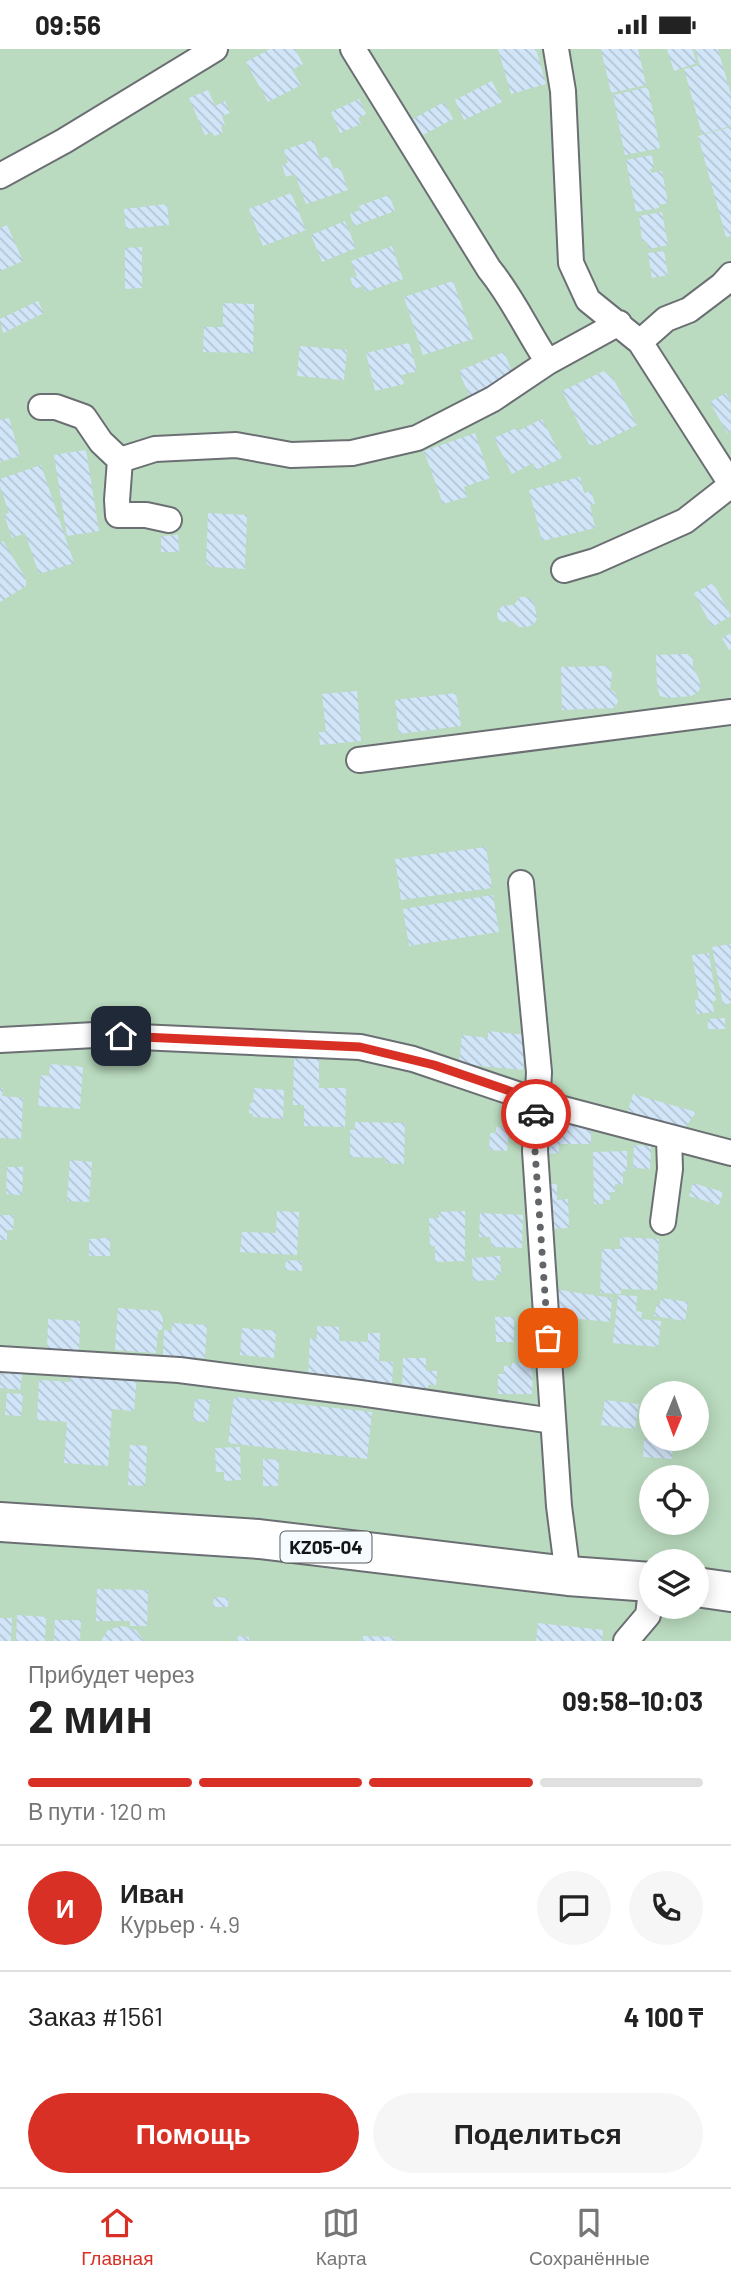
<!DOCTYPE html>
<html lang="ru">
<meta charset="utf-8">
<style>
:root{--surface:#fff;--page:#f6f6f6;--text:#222;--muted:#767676;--line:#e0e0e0;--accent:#d93025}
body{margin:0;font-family:Barlow,sans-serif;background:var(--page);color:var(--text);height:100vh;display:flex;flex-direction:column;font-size:26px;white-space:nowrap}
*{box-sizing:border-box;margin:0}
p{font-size:23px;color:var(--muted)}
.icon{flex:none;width:38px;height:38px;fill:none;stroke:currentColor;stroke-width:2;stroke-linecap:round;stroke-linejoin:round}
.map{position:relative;height:1592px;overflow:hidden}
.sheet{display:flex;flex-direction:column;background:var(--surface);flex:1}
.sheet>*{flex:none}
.needle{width:46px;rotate:181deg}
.buttons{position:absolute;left:639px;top:1332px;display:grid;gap:14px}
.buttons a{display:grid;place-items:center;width:70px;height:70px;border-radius:50%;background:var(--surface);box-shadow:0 4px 18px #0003;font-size:35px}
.pin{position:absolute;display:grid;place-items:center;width:60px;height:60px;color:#fff;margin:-30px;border-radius:14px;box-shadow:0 4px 10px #0006}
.courier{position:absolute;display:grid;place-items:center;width:70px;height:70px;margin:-35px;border:5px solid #d93025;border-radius:50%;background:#fff;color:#222;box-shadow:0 2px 9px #0007}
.head em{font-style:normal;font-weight:700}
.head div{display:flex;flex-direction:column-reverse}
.head{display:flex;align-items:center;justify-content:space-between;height:119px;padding:0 28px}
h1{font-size:46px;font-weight:700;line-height:52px}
.bar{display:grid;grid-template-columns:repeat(4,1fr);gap:10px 7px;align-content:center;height:84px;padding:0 28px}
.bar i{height:9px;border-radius:5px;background:var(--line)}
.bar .active{background:var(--accent)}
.bar p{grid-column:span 4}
.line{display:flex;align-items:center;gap:18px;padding:0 28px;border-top:2px solid var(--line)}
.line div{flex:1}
.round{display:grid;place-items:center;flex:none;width:74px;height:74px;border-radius:37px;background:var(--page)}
.button{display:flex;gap:14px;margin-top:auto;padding:14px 28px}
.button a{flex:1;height:80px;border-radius:42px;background:var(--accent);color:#fff;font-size:28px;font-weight:700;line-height:80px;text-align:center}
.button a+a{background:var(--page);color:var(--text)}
.status{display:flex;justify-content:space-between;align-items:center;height:49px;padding:0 35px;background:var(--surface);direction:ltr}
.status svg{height:19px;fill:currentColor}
.tab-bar{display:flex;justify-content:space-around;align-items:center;height:98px;border-top:2px solid var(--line);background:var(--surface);font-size:19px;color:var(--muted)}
.tab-bar a{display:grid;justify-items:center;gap:4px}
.tab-bar .active{color:var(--accent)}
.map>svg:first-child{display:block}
</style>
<div class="status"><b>09:56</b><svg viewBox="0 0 49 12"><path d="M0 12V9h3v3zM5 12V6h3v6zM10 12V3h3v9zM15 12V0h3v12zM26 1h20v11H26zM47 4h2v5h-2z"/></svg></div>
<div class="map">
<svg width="731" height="1592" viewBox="0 0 731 1592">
<defs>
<pattern id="building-back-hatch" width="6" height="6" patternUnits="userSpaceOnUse" patternTransform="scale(1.75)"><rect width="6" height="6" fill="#d1e5f8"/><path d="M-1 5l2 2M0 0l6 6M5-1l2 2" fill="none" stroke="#b3c4d4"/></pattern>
</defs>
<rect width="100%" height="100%" fill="#f6fbff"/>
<path fill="#badbbf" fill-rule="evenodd" d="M0 0H731V1592H0ZM651 1344H696V1390H651ZM651 1428H696V1474H651ZM651 1512H696V1558H651Z"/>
<path fill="url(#building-back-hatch)" d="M270 0H295L303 15 292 21 301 36 268 53 246 13Z
M498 0H536L546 35 511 45Z
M601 0H638L646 36 611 44Z
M667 0H692L697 14 674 22Z
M695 0H718L731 46V77L702 85 684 20 700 16Z
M492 32 502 53 464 71 455 51Z
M648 38 660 99 625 106 613 46Z
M208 41 215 57 225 52 230 64 222 67 225 76 221 78 223 84 214 87 212 83 205 86 189 49Z
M359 50 366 65 358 69 361 75 340 84 331 63Z
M444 53 453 70 423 86 413 70Z
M731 78V187L726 188 698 87Z
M313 91 320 110 328 107 333 120 340 118 348 141 306 155 295 125 286 128 282 116 288 114 284 101Z
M652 106 654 119 650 120 651 124 662 122 668 154 659 156V159L636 163 626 111Z
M291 144 306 181 263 197 249 160Z
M389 146 395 162 354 177 350 165 360 161 359 157Z
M167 155 169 176 126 180 124 160Z
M662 163 668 196 649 200 647 193 642 192 639 167Z
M345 172 356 199 322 213 311 186Z
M7 176 23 212 0 222V179Z
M392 197 403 230 366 243 363 237 354 240 350 229 357 227 351 212Z
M142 198V239L125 240V199Z
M664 202 668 226 652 229 648 204Z
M453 232 473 290 423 306 404 248Z
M38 252 44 264 3 284 0 270Z
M223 254 254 255 253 304 203 303 204 278H223Z
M409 294 417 322 402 326 404 335 375 342 366 304Z
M300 297 347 301 344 331 297 327Z
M504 303 516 332 471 351 459 322Z
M604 322 613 329 637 376 595 397 589 395 562 342Z
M726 344 731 353V381L727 384 710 353Z
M9 369 20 407 0 413V371Z
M542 370 562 409 536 421 533 414 512 425 494 389 516 379 518 382Z
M475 384 490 429 464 438 467 448 443 455 424 402Z
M86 401 99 482 67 487 54 406Z
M41 416 74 514 39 525 25 484 12 489 4 466 9 464 0 437V430Z
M580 428 584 444 591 442 595 455 590 456 595 479 542 492 529 441Z
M208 464 247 466 245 520 211 518 206 514Z
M178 486 179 503H161V487Z
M3 492 26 530V537L0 553V494Z
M713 534 731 567 712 578 694 544Z
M520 548H527L534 553 537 570 534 575 527 578H519L512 572 502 573 498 570 497 564 502 557 514 556Z
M731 584V600L729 601 722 589Z
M687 605 693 609V618L699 630 701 638 697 644 691 647 668 649 660 647 657 637 656 606Z
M607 617 612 624 610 640 615 643 617 649 618 653 614 659 562 661 561 618Z
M357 642 361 692 320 696 319 683H326L322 645Z
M456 644 461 677 399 685 395 651Z
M486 798 492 839 401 851 395 810Z
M493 846 499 883 409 897 403 860Z
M731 895V954L723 956 712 898Z
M709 904 716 951 712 953 714 963 697 965 695 951 699 950 692 906Z
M725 969V980H708V970Z
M488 982 526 986 523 1021 459 1015 462 986 488 989Z
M294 1008H319V1039H346L345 1078 304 1077V1056H293Z
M50 1015 83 1018 80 1060 38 1057 41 1026 49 1027Z
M0 1039H3L2 1047 23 1049 21 1090 0 1089Z
M254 1039 284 1041 283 1070 253 1068V1065L249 1064 250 1054H253Z
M633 1045 696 1063 681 1085 626 1069Z
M355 1073 405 1074 404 1115 386 1114V1109L350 1108V1081H355Z
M556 1075H591V1095H559V1104L547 1105V1094H556Z
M496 1078 509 1079 507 1102 489 1101 490 1084H496Z
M634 1096 651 1097 650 1120 633 1119Z
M627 1102V1122H623V1136L615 1135V1143H610V1151H603V1155H594L593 1103Z
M70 1111 92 1113 89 1153 67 1152Z
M7 1118H23L22 1146 6 1145Z
M693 1134 723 1143 719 1156 689 1147Z
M546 1135H557V1151L568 1150 569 1179 548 1180Z
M277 1162 299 1163 297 1206 240 1203 242 1183 276 1184Z
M465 1162V1212L435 1213V1197H430L429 1169H439V1163Z
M480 1164 523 1166 522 1199 492 1198 490 1188H479Z
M0 1166H14L13 1181H7V1191H0Z
M620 1188 659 1190 657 1241 621 1240V1245L600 1244 602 1200H620Z
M110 1189V1207H89V1190Z
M500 1207 501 1226H496V1231L473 1232 472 1209Z
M286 1211 302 1212V1222L285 1221Z
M553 1240 612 1249 610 1273 550 1267Z
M618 1246 637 1247 636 1262 642 1263 641 1270 661 1272 658 1298 613 1294Z
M661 1249 688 1253 685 1272 654 1267 657 1255 660 1256Z
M118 1259 160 1262 163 1271 162 1281H158L156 1304 115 1301Z
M495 1268H514V1293H496Z
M48 1270 80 1272 79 1302H47Z
M172 1274 207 1276 205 1309 163 1307 164 1281 172 1282Z
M317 1277 339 1278V1292L368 1293V1284H380L379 1312 393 1313 392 1337 308 1329 310 1289 317 1290Z
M242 1279 276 1282 274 1309 240 1306Z
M403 1309H426V1322H437L436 1336H428V1346H402Z
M512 1314H533L532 1345H498V1325H504V1317H512Z
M1 1317 23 1319 20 1341 0 1339Z
M70 1323 137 1327 134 1362 112 1360 108 1417 64 1414 67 1373 37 1371 39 1331 70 1333Z
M7 1344 23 1345 21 1367 5 1366Z
M234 1348 372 1363 367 1410 228 1394Z
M195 1350 210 1351 208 1373 193 1372Z
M605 1351 639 1355 635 1380 601 1376Z
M644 1390 673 1392 672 1410 643 1408Z
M130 1396 147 1397 145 1437 128 1436Z
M240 1398 241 1431 224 1432V1423H216L215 1399Z
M263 1410 279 1411 278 1437H263Z
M97 1540 148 1541 147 1577H130V1572H96Z
M214 1548 228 1549V1558H213Z
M17 1566 46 1568 45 1592H16Z
M0 1569H12L11 1592H0Z
M55 1571H81L80 1592H54Z
M538 1574 603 1581 602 1592H536Z
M122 1577 136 1581 144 1592H101L108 1581Z
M238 1587 249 1588V1592H237Z
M363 1587 394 1588V1592H363Z"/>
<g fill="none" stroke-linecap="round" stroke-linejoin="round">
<g stroke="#6b6f73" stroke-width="28">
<path id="street" d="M353 0 489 220C513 249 527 282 548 313L619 274
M556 0 563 42 571 214 588 251 640 293 666 270 689 261 722 236 731 226
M0 127 64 92 215 0
M640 293 731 435
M41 358H56L84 368 101 393 120 411
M169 471 146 466H118L117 451 120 411 155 400 236 396 291 406 352 404 417 389 493 350 548 313
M564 521 595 512 685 472 731 436
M359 711 731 663
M521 834 539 1023 535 1102 559 1457 568 1527
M0 991 95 986 360 998 413 1010 552 1057 731 1104
M663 1173 670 1120 669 1089
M0 1310 179 1321 360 1344 553 1372
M626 1592 648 1566 651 1542"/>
</g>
<g stroke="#6b6f73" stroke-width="42">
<path id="primary" d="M0 1473 259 1490 568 1527 651 1533
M696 1538 731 1543"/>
</g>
<use href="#street" stroke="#fff" stroke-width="24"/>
<use href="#primary" stroke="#fff" stroke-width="38"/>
</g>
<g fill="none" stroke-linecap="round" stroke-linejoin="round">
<path stroke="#636668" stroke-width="7" stroke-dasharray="0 12.6" d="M536 1065 535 1102 548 1289"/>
<path stroke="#d93025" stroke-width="9" d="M121 987 360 998 434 1016 536 1051V1065"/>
</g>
<g text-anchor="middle" stroke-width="7" stroke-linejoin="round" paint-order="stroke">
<rect fill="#f6fbff" stroke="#585a5c" stroke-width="2" x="280.5" y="1482.5" width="91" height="31" rx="5"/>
<g font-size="19" font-weight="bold" fill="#141516">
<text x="326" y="1505">KZ05-04</text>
</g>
</g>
</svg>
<div class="buttons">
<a><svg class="needle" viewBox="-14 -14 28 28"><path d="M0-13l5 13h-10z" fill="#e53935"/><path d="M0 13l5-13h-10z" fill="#767676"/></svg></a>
<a><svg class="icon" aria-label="locate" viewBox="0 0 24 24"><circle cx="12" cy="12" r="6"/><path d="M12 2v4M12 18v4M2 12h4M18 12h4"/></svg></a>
<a><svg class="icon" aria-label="layers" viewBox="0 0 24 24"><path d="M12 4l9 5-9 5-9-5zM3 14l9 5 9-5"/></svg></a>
</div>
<div class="pin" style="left:548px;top:1289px;background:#ea580c"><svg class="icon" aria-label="bag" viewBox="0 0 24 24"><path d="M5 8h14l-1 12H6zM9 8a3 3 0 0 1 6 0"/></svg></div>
<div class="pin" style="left:121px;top:987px;background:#1f2937"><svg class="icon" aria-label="home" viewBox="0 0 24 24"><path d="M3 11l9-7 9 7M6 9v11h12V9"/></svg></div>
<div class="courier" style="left:536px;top:1065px"><svg class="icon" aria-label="car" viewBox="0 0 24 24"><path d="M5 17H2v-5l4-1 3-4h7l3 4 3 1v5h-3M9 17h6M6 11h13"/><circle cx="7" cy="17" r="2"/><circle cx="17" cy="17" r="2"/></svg></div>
</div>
<section class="sheet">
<div class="head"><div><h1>2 мин</h1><p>Прибудет через</p></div><em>09:58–10:03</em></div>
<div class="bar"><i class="active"></i><i class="active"></i><i class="active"></i><i></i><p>В пути · 120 m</p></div>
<div class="line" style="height:126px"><b class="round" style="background:var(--accent);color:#fff">И</b><div><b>Иван</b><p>Курьер · 4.9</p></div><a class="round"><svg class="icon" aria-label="chat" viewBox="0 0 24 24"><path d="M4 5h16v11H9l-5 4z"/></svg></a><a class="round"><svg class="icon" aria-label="phone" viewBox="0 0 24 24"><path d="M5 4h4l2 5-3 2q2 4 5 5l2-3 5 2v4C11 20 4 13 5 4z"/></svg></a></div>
<div class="line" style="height:91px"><div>Заказ #1561</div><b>4 100 ₸</b></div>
<div class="button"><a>Помощь</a><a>Поделиться</a></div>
</section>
<nav class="tab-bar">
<a class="active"><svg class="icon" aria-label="home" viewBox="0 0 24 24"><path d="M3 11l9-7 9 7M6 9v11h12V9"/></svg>Главная</a>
<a><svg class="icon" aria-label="map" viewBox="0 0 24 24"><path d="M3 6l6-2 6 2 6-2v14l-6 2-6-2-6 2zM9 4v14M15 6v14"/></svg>Карта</a>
<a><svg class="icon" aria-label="saved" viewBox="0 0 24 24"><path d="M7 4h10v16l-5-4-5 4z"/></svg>Сохранённые</a>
</nav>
